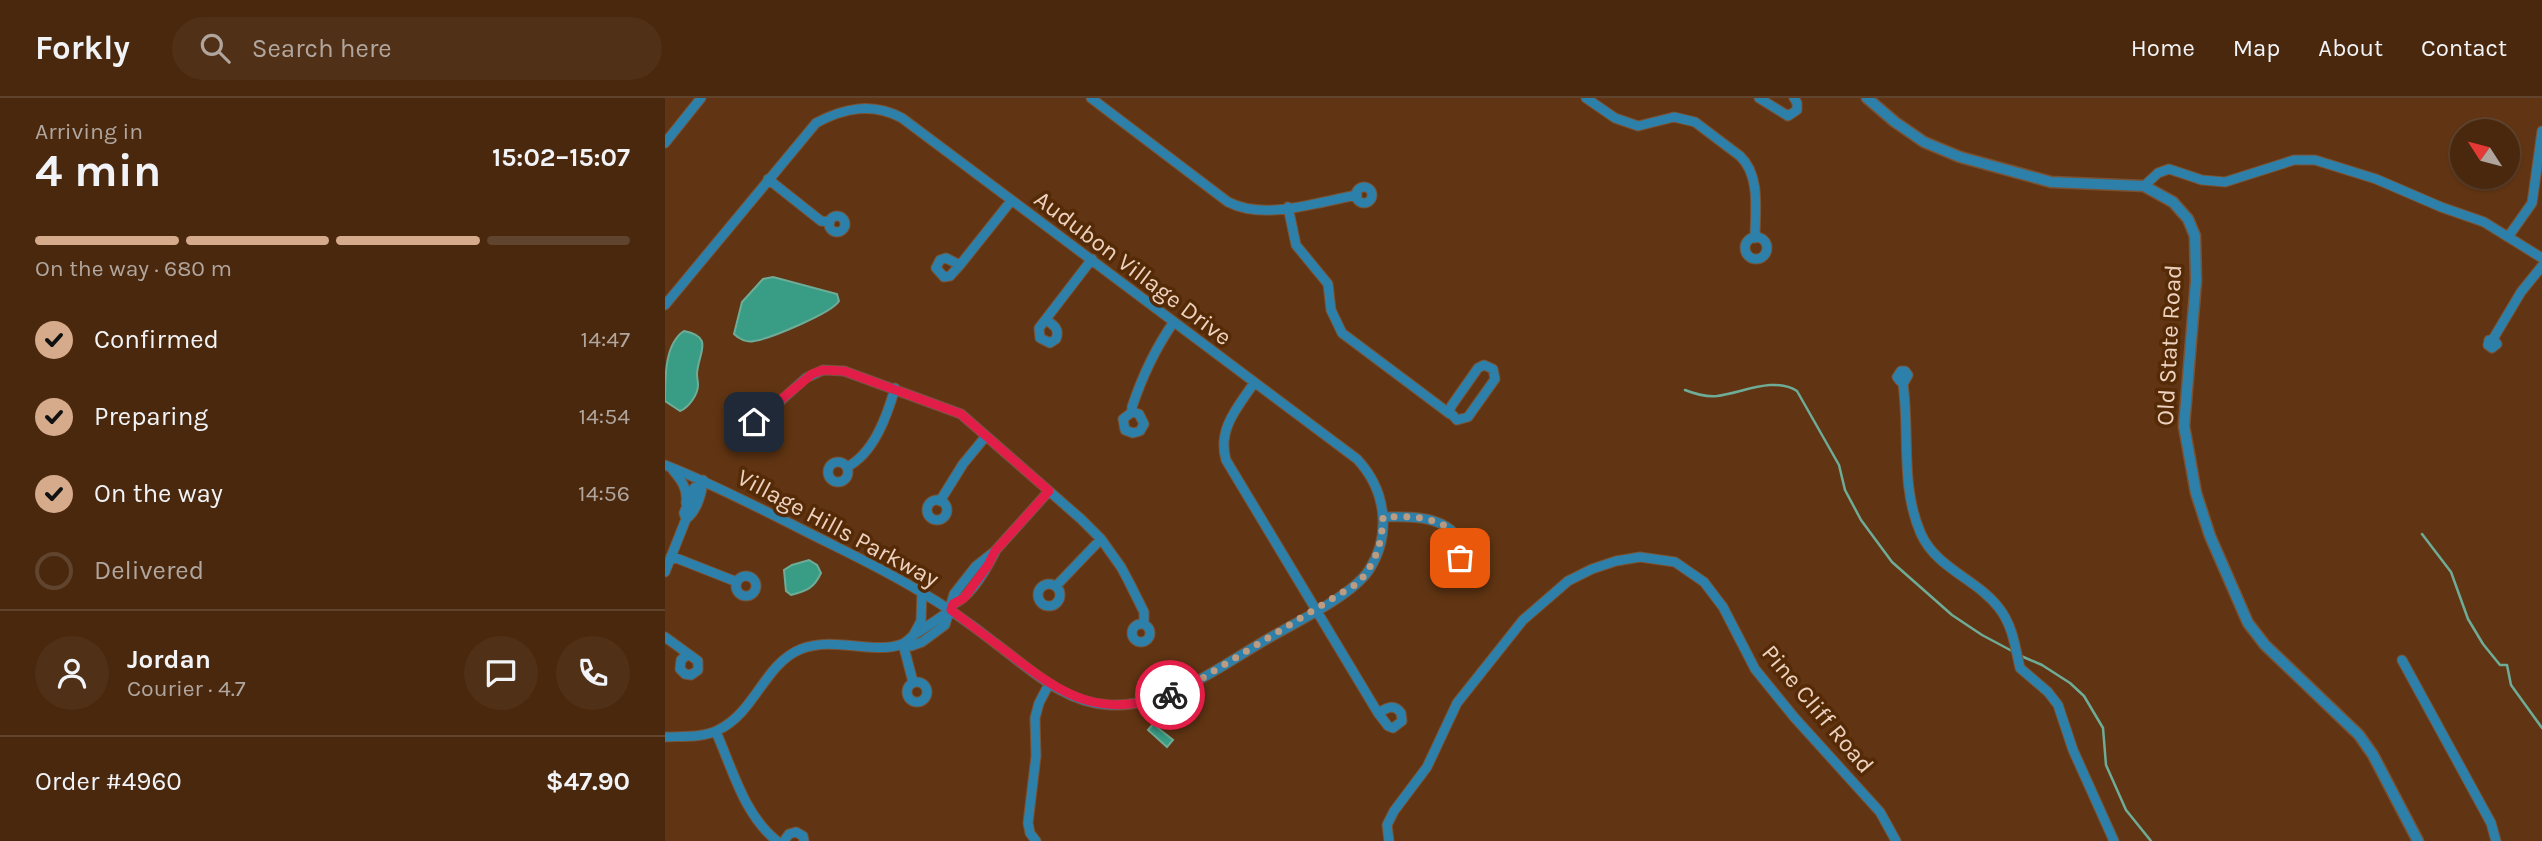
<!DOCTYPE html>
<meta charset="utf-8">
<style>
:root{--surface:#49280e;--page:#503017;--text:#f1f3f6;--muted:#b1a69e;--line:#61442e;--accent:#d6ab8b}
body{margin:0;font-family:Karla,sans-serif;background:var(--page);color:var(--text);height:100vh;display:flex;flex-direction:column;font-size:26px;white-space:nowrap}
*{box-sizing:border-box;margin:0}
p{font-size:23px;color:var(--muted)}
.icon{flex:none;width:38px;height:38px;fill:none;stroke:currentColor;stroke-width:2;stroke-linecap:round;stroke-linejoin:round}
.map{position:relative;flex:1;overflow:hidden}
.drawer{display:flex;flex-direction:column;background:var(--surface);width:665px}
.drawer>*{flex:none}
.needle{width:46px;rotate:306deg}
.controls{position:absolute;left:1785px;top:21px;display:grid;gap:14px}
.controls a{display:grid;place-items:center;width:70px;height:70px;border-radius:50%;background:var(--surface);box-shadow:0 2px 5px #0004,0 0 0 2px var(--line);font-size:35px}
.pin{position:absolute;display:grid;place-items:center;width:60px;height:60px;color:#fff;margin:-30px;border-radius:14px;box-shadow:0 4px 10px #0006}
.courier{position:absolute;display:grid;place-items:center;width:70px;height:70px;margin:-35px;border:5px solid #e11d48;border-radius:50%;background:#fff;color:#222;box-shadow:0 2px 9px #0007}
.overview em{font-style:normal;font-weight:700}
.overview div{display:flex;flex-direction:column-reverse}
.overview{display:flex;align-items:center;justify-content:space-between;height:119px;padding:0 35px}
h1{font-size:46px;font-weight:700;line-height:52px}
.bar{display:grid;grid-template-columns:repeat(4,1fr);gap:10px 7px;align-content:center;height:84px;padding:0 35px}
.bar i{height:9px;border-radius:5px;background:var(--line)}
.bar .selected{background:var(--accent)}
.bar p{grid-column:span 4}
.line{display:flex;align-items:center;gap:18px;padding:0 35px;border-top:2px solid var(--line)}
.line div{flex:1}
.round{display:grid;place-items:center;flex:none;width:74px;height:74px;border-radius:37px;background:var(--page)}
ol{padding:0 35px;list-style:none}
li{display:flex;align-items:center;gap:21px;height:77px}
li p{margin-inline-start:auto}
li .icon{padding:7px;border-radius:50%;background:var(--accent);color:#111;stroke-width:4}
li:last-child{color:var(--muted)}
li i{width:38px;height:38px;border:4px solid var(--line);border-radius:50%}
header{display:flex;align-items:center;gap:42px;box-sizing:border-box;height:98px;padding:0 35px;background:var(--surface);border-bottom:2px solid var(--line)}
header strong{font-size:33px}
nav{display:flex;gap:38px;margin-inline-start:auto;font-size:24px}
.search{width:490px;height:63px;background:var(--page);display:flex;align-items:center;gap:18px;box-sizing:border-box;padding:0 24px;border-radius:38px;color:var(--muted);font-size:26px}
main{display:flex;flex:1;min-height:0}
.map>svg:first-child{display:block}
</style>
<header>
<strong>Forkly</strong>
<div class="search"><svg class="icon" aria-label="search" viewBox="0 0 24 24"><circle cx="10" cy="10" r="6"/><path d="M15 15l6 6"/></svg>Search here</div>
<nav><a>Home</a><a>Map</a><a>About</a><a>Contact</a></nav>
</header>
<main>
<section class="drawer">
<div class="overview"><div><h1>4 min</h1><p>Arriving in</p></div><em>15:02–15:07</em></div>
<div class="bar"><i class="selected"></i><i class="selected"></i><i class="selected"></i><i></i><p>On the way · 680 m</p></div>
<ol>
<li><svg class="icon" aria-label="check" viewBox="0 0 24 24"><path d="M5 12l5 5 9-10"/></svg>Confirmed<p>14:47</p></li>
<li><svg class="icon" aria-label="check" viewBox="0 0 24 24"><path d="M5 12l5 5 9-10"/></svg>Preparing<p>14:54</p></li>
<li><svg class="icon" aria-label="check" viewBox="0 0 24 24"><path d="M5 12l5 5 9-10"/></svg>On the way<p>14:56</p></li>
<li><i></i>Delivered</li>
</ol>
<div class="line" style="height:126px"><a class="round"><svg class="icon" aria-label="person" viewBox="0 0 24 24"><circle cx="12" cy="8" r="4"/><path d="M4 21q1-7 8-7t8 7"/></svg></a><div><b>Jordan</b><p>Courier · 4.7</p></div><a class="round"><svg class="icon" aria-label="chat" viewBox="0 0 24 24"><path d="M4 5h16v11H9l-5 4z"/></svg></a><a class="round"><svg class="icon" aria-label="phone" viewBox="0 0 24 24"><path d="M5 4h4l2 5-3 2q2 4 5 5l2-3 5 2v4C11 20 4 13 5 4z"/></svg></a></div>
<div class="line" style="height:91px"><div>Order #4960</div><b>$47.90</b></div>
</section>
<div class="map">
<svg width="1877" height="743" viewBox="0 0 1877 743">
<rect width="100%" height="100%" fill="#613513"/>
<path fill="#399c85" stroke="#6fac97" stroke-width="2" d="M108 179 172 196 174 203C167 215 104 241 89 243 82 245 74 241 69 236L77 204 98 181Z
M19 233C50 239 33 255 32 276 32 280 33 283 33 287 33 297 23 310 15 313L0 303C0 278 0 245 19 233Z
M144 462 152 467 156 475C149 490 142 493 126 497L121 493 119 472 127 467Z
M488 626 508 642 502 649 483 632Z"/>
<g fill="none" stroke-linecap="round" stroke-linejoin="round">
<path stroke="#6fac97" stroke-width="2.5" d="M1020 292C1030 296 1041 299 1052 298 1077 295 1109 278 1132 293L1174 367 1180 392 1196 422 1227 464 1287 517 1317 537 1347 553
M1757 436 1786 474 1803 521 1818 546 1835 567H1842L1846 587 1877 630
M1356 558 1377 567 1405 585 1419 598 1438 630 1441 667 1461 712 1486 743"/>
<g stroke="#7a5132" stroke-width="11">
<path id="minor" d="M426 0 563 104C600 123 652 104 692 97
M921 0 950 20 973 28 1009 19 1030 24 1075 58C1096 78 1090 113 1090 140
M1094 0 1123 18 1132 12V5L1129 0
M0 45 36 0
M103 81 156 123 165 124
M1479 88 1493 75 1504 71 1537 82 1560 84 1629 62H1650L1711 81 1776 109 1819 124 1877 160
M691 97a8 8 0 1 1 16 0a8 8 0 1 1-16 0Z
M623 109 631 147 663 186 666 212 677 235 785 316
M164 126a8 8 0 1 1 16 0a8 8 0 1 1-16 0Z
M1843 139 1867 105 1877 33
M1080 150a11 11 0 1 1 22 0a11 11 0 1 1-22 0Z
M295 167 281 160 275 162 271 170 279 179 285 178 295 167 346 103
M0 207 151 25C179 10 207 4 237 20L692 361C721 392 727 436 704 472 686 499 627 526 599 543 551 571 503 609 445 607 399 605 365 571 330 545 307 527 282 509 256 494 217 470 175 451 134 430 90 408 46 385 0 367
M381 222C389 227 395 231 391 241L385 245 375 240 374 230 427 161
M1828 241 1832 246 1827 250 1823 247 1824 242 1828 241 1856 194 1877 168
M819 267 828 271 830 281 803 319 792 322 784 313 787 307 813 270Z
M1239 283H1235L1232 279 1236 273H1240L1243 277 1238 286C1245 335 1235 389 1256 436 1272 471 1312 481 1334 510 1348 528 1350 549 1355 570L1383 594 1393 607 1408 652 1449 743
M589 285C573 309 552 331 561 362L713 615 723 628 728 630 737 623 736 615C729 605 722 610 713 615
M467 314 474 316 479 326 475 333 468 335 460 332 458 321 467 314V309C477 279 490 251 508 225
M89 324 83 316 76 315 69 319C65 326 68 332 75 335L83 332 141 280 158 272 179 273 296 316 416 421 436 441 456 469 464 484 479 514V526
M163 374a10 10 0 1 1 20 0a10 10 0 1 1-20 0Z
M182 369C209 355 222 318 230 290
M7 371C16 382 23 390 21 405
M262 412a10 10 0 1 1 20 0a10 10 0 1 1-20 0Z
M275 403 298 366 321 338
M718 419C748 418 784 417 799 449L794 453 796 462 805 466 810 462V453L805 449H799
M21 421C32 413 37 395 38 382
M6 458 72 484
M0 474 21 421 19 415 29 390 38 382
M71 488a10 10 0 1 1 20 0a10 10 0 1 1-20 0Z
M373 497a11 11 0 1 1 22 0a11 11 0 1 1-22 0Z
M391 488 436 441
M288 506C306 499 321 472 330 454
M467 535a9 9 0 1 1 18 0a9 9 0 1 1-18 0Z
M249 536 256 523 257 494
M0 539 33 563V572L26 577 20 576 15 571 16 562 23 556
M1737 562 1826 725 1831 743
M248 584 238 546 246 548 257 544 280 527 289 496 311 468 330 453 384 393
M242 594a10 10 0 1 1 20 0a10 10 0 1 1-20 0Z
M51 634C68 672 79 717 112 743
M0 639C17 638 38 640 53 632 90 615 99 566 136 551 169 538 210 557 237 546 242 544 246 539 250 536 262 529 274 520 286 512
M119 743 124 736 131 734 138 738 139 743
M371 743 365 735 363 725 371 658 370 620 374 605 384 586
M724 743 722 727 729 713 762 669 792 605 858 522 903 483 927 471 951 463 975 459 1010 464 1039 484 1058 509 1090 571 1129 619 1215 714 1231 743"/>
</g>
<g stroke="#7a5132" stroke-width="13">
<path id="tertiary" d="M1202 0 1230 24 1259 44 1295 59 1386 84 1479 88 1508 104 1523 121 1530 138 1531 183 1519 328 1531 395 1545 438 1583 525 1600 547 1694 637 1708 657 1753 743"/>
</g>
<use href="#minor" stroke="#2d80aa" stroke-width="9"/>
<use href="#tertiary" stroke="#2d80aa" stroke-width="10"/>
</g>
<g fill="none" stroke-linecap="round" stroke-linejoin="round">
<path stroke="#bc9b83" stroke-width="7" stroke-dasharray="0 12.6" d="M505 597 521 590 693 485C711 465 717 445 718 419 747 418 784 417 799 449L794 453 795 460"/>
<path stroke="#e11d48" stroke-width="9" d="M89 324 147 276 158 272 179 273 296 316 384 393 330 453 323 467 299 500 288 506 286 512C306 527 326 542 346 557 400 599 436 621 505 597"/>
</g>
<g text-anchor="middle" stroke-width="7" stroke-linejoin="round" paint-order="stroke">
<g font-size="24" fill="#edd2c0" stroke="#552a06">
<text transform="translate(468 170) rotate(37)" y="8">Audubon Village Drive</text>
<text transform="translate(1504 247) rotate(-87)" y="8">Old State Road</text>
<text transform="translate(173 430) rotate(28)" y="8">Village Hills Parkway</text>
<text transform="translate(1153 611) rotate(50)" y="8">Pine Cliff Road</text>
</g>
</g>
</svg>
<div class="controls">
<a><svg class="needle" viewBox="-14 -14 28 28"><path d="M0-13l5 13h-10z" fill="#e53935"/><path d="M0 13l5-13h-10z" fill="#b1a69e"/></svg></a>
</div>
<div class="pin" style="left:795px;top:460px;background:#ea580c"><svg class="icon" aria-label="bag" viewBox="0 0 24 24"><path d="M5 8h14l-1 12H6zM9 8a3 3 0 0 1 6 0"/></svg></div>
<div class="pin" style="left:89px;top:324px;background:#1f2937"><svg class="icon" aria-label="home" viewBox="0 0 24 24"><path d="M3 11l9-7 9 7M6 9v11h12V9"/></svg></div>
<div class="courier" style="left:505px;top:597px"><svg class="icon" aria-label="bike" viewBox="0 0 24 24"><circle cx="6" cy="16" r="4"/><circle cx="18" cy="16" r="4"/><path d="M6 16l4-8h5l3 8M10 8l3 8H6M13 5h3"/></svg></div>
</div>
</main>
